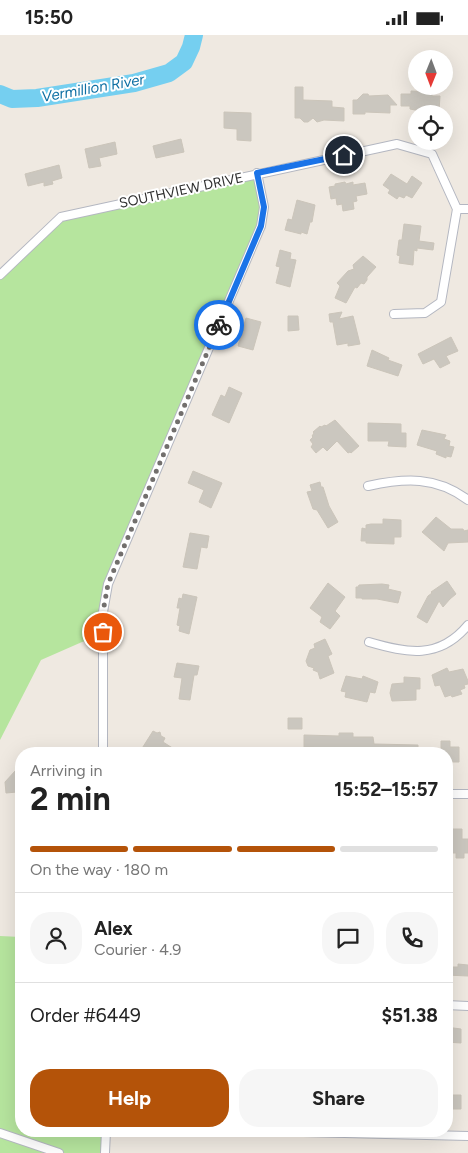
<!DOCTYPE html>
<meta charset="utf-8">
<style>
:root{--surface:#fff;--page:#f6f6f6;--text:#222;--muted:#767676;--line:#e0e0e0;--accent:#b45309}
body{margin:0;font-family:Figtree,sans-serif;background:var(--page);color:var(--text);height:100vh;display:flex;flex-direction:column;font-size:19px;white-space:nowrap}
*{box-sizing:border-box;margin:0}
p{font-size:16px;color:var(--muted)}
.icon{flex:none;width:28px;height:28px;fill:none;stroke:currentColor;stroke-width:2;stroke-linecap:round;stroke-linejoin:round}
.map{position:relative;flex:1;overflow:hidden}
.side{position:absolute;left:15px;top:712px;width:438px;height:390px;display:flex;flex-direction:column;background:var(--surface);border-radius:20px;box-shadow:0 5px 20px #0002}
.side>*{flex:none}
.needle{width:32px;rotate:181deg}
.buttons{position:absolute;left:408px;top:15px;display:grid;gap:10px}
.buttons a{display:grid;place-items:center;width:45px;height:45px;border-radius:50%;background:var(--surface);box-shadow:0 5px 20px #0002;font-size:25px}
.pin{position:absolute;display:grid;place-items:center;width:42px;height:42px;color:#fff;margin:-21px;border:2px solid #fff;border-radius:50%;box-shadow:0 1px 5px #0007}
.courier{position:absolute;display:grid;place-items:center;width:50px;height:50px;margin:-25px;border:4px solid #1a73e8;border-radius:50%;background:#fff;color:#222;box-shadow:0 1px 6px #0007}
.head em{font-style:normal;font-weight:700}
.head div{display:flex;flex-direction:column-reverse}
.head{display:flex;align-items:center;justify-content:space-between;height:85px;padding:0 15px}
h1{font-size:32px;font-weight:700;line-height:38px}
.bar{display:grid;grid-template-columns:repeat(4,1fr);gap:8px 5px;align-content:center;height:60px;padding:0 15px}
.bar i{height:6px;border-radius:4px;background:var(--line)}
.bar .current{background:var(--accent)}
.bar p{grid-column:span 4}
.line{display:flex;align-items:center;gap:12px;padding:0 15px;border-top:1px solid var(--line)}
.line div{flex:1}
.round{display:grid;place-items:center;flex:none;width:52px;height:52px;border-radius:20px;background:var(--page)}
.action{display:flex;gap:10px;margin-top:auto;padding:10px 15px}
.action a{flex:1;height:58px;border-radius:20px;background:var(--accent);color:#fff;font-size:20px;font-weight:700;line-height:58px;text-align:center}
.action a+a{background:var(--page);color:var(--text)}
.status{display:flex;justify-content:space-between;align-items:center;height:35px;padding:0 25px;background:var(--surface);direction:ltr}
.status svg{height:14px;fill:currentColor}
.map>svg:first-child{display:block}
</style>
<div class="status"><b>15:50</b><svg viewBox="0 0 49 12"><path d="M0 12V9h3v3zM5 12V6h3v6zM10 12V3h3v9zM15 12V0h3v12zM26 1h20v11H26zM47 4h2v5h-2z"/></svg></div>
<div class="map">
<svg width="468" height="1118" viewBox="0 0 468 1118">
<rect width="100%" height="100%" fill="#efe9e1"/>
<path fill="#b6e59e" d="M257 138 264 172 261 191 108 549 103 600 82 607 41 625 0 705V240L61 182Z
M0 901 21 902V1096H106L105 1118H0Z"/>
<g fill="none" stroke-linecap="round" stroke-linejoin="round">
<path stroke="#75cff0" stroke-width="18" d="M0 59 12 64 37 63 134 48 169 38 184 27 191 12 194 0"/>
</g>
<path fill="#cbc7bf" stroke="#cbc5ba" d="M295 52H303V65L332 66V72L344 73V86L324 85 317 87 313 83 308 87H304L300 83H295Z
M411 56 432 57V61H440L439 76 415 75 410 74V71H401V59H411Z
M363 59H368L369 61 388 60 397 70H390V78L365 77V79H353V65H357Z
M224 77 251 78V106L237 105V94L224 93Z
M181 104 184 117 156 123 153 111Z
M115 107 117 119 99 123 101 131 89 133 85 114Z
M59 130 62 143 52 146 53 149 44 151V147L28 151 25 139Z
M391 139 407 149 412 141 422 148 412 163 406 160 404 163 399 161 397 164 388 158 390 155 383 150Z
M345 147 346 149 353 147V150L365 148 367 159 356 161 357 166 353 167 354 174 343 176 342 169 337 170 336 163 331 164 329 152 335 151V149Z
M297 165 315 170 312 187H310L307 199 301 197V199L285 195 288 184 292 185Z
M404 189 421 191 419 206 434 208 433 215 417 213V216L414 215 413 230 399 228 400 221 397 220 399 205H402Z
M280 215 291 218 290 224 296 225 290 252 276 248 280 232 276 231Z
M363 221 376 232 367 242V245L364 249 361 248 357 253 355 252 346 268 335 263 340 251 337 248 348 236 354 234 353 230Z
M342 277 339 284 353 281 360 309 348 311V308L337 310 333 287H330L329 279Z
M288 281H298L299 295 288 296Z
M246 283 261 287 253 315 238 311Z
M451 302 458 316 446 321 450 328 440 333 434 324 423 329 418 319Z
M372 315 389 323 388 325 402 330 398 341 367 331Z
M229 352 242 358 229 388 212 380 221 360 225 362Z
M335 385 359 411 351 418 350 417 348 418 337 406 327 416 323 412 316 418 311 412 313 409 310 405 313 402 312 401 314 398 313 397 320 391 321 392 325 390 326 391Z
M368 388 401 389V398H406V412L388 411 389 406H368Z
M422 395 446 400 444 404 450 406 449 411 454 412 451 422 446 421V423L436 419 437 416 417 410Z
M193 436 222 448 211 473 199 467 204 455 188 448Z
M320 447 321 452H323L329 471 338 487 328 493 317 475 313 474 307 457 312 456 310 450Z
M436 482 451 494H463L464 496 468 495V507L448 508 444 516 422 497Z
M383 484 401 485V502H394V509L366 508V506H361L362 493 366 494V490L371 489H383Z
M190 498 209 501 207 513 201 512 197 534 183 532Z
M447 546 456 559 450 564 443 572 439 566 427 588 417 582 428 561 432 558 431 557Z
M328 548 345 562 335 576 340 581 330 594 320 587 322 582 310 573Z
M382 549 389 550 388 554 401 557 398 568 377 564H362V563H356V552H358L359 550Z
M183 559 197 562 189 599 179 596 180 591 177 590 180 573H177L179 563 182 564Z
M325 604 332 619 328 621 334 638 320 644 318 637 313 635 314 633 308 631 306 626 310 615 315 613 314 609Z
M177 628 199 631 197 640H194L190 665 179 664 182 643 174 642Z
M447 633 449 637 463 634 468 646V649L464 650 465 653 460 655 462 659 452 662 451 660 445 662 440 650 435 651 432 640Z
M346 641 362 644 363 641 378 647 375 658 370 657 367 667 345 662 346 657 341 656Z
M404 642 420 643V654H416V665L392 666 390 658 392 649 404 648Z
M288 683H302V694H288Z
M153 696 157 698 160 697 161 701 165 703 163 707 182 719H147L141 715Z
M339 698H353V702H373L374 709 418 710V719H314V712H304V700L339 701Z
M441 706H450V712H459V727H446V719H441Z
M16 735 21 740V753L17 757 6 758 5 747Z
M446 794H462V804H468V818H464V823H456V818H446Z
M458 929 468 930V941L446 940V932H458Z
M446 992 461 994V1008L446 1007Z
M446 1060H461V1074H446Z"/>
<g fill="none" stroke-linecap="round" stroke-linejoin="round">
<g stroke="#b4b7c1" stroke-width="10">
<path id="street" d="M0 240 61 182 397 109 432 119 457 174H468
M394 279 425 278 441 267 457 174
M368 451C405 443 436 441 468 465
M369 607C407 618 439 625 468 590
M103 719V577L108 549 261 191 264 172 257 138
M446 759H468
M446 970 468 971
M262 1096 468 1101
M0 1098 59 1118
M105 1118 106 1096"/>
</g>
<use href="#street" stroke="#fff" stroke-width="8"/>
</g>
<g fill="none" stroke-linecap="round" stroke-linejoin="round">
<path stroke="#726f6d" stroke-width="5" stroke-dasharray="0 9" d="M103 597V577L108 549 219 290"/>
<path stroke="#1a73e8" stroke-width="6" d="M219 290 261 191 264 172 257 138 344 120"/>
</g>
<g text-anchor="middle" stroke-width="4" stroke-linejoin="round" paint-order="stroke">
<g font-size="14" fill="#2e2e2e" stroke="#fff">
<text transform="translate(181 155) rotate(-12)" y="5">SOUTHVIEW DRIVE</text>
</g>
<g font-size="15" font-style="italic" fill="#0d6fa3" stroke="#fff">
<text transform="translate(93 53) rotate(-10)" y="5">Vermillion River</text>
</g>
</g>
</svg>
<div class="buttons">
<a><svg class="needle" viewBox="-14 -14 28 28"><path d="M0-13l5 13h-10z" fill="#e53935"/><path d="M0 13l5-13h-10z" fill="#767676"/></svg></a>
<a><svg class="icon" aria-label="locate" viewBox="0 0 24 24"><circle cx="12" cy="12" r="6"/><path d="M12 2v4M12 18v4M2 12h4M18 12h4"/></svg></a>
</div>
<div class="pin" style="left:103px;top:597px;background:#ea580c"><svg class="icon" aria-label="bag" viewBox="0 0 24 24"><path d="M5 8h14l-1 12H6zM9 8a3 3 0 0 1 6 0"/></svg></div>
<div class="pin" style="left:344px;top:120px;background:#1f2937"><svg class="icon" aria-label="home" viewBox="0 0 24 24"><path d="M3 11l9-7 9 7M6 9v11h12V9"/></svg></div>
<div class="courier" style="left:219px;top:290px"><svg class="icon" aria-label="bike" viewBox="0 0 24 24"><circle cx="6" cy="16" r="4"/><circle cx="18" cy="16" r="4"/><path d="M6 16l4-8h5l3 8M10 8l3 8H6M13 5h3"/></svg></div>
<section class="side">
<div class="head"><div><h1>2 min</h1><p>Arriving in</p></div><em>15:52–15:57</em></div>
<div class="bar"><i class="current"></i><i class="current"></i><i class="current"></i><i></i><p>On the way · 180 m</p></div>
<div class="line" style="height:90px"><a class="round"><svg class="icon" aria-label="person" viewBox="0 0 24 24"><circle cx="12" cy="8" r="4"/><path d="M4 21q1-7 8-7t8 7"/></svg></a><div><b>Alex</b><p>Courier · 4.9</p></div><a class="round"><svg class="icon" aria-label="chat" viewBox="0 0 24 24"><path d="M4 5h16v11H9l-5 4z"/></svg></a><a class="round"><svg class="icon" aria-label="phone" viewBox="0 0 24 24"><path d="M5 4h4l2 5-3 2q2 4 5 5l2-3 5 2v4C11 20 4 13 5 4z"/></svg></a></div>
<div class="line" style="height:65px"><div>Order #6449</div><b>$51.38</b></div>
<div class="action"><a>Help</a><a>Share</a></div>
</section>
</div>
